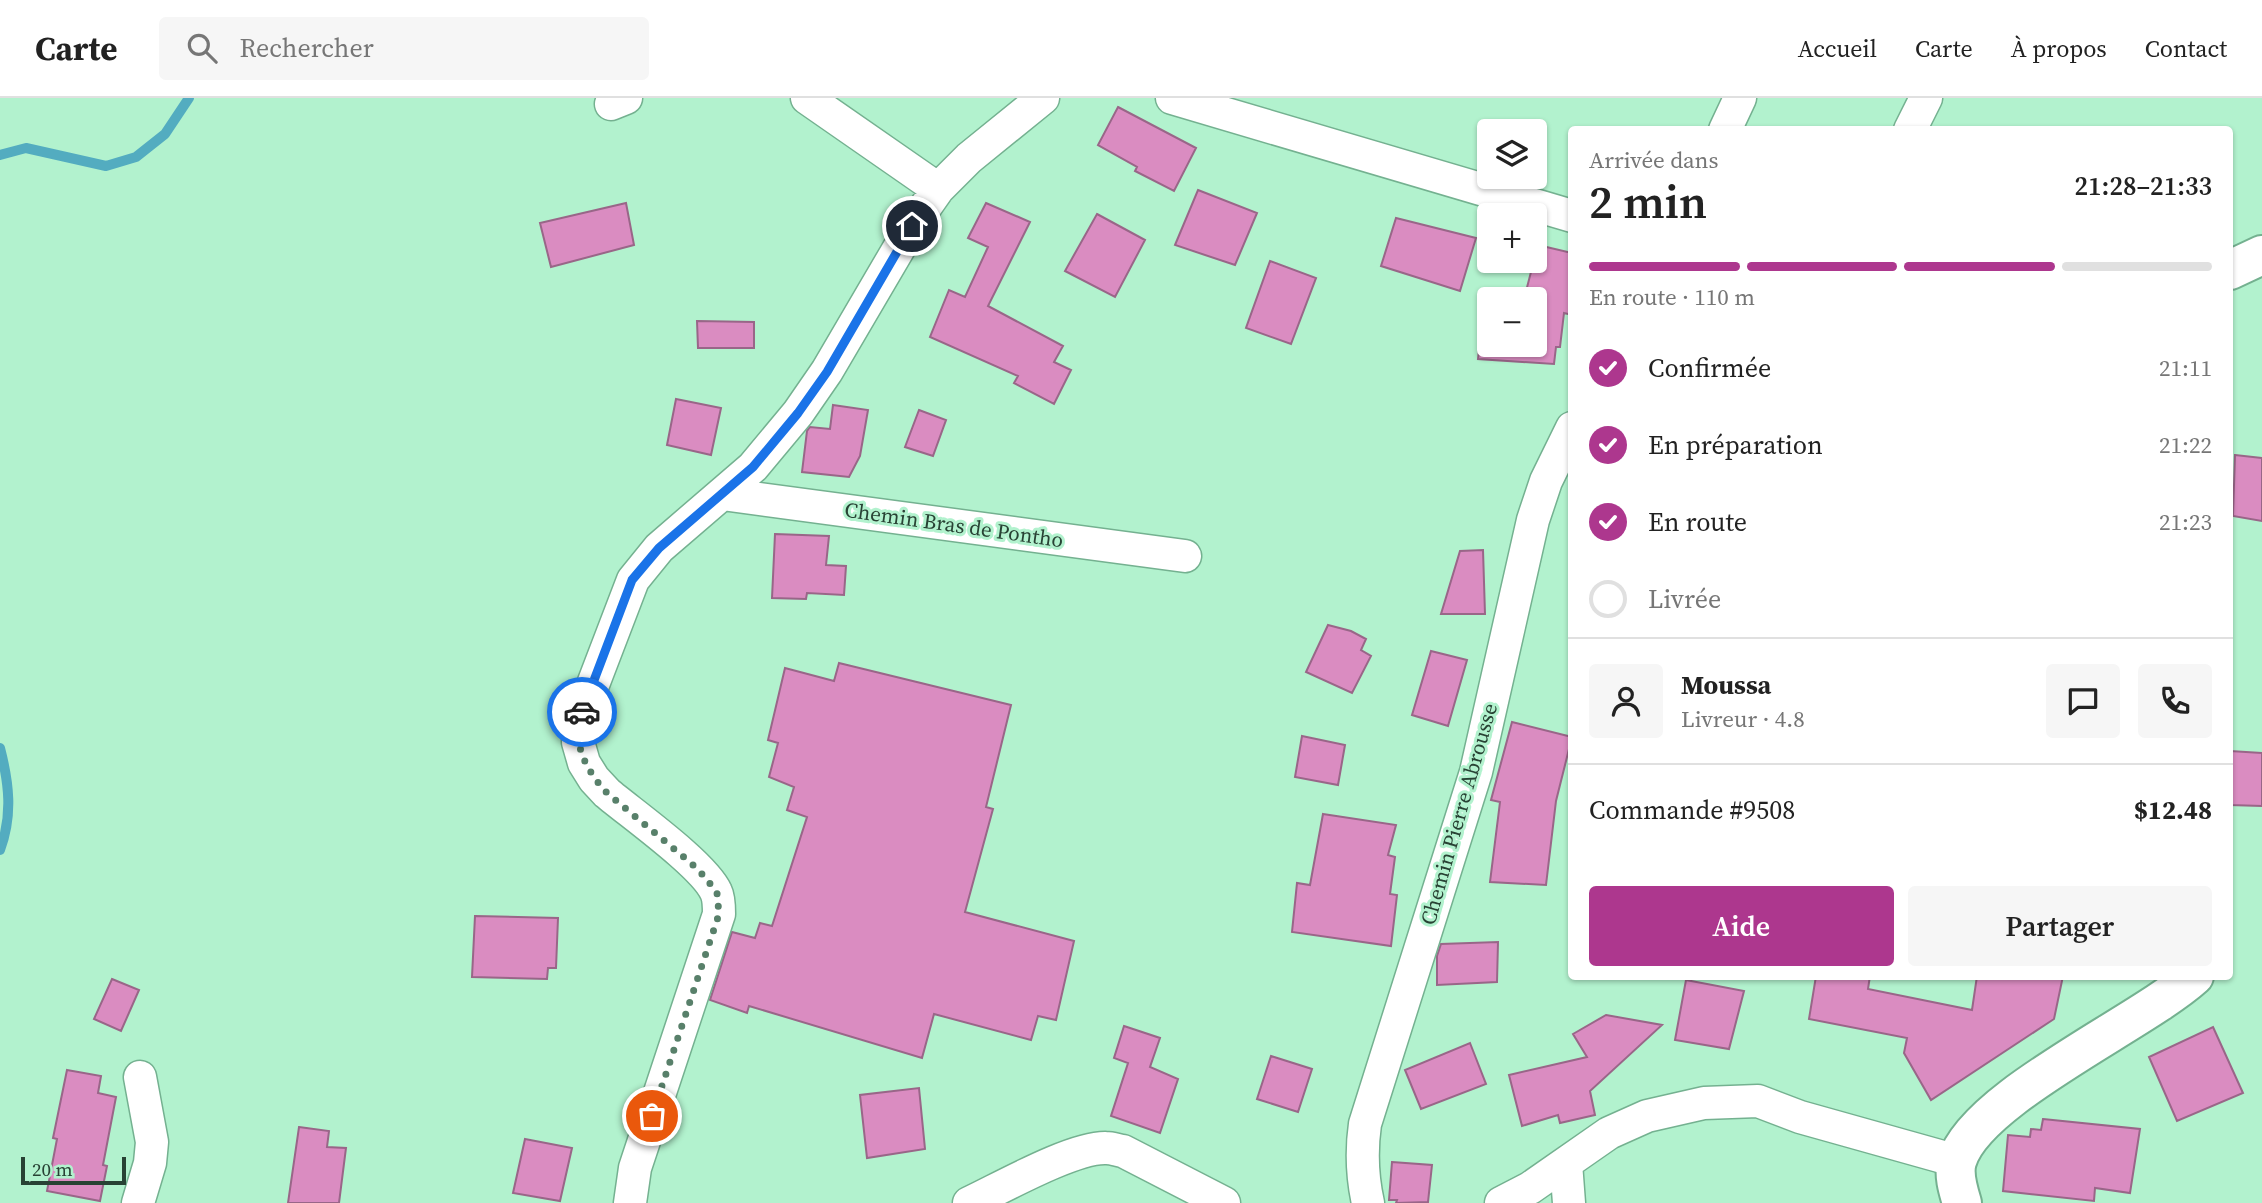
<!DOCTYPE html>
<html lang="fr">
<meta charset="utf-8">
<style>
:root{--surface:#fff;--page:#f6f6f6;--text:#222;--muted:#767676;--line:#e0e0e0;--accent:#ad378e}
body{margin:0;font-family:"Source Serif 4",serif;background:var(--page);color:var(--text);height:100vh;display:flex;flex-direction:column;font-size:26px;white-space:nowrap}
*{box-sizing:border-box;margin:0}
p{font-size:23px;color:var(--muted)}
.icon{flex:none;width:38px;height:38px;fill:none;stroke:currentColor;stroke-width:2;stroke-linecap:round;stroke-linejoin:round}
.map{position:relative;flex:1;overflow:hidden}
.panel{position:absolute;left:1568px;top:28px;width:665px;height:854px;display:flex;flex-direction:column;background:var(--surface);border-radius:7px;box-shadow:0 2px 5px #0004}
.panel>*{flex:none}
.buttons{position:absolute;left:1477px;top:21px;display:grid;gap:14px}
.buttons a{display:grid;place-items:center;width:70px;height:70px;border-radius:7px;background:var(--surface);box-shadow:0 2px 5px #0004;font-size:35px}
.scale{position:absolute;left:21px;bottom:18px;width:105px;box-sizing:border-box;padding-left:7px;border:4px solid #284234;border-top:0;font-size:19px;line-height:24px;white-space:nowrap;color:#284234;-webkit-text-stroke:5px #b2f2ce;paint-order:stroke}
.pin{position:absolute;display:grid;place-items:center;width:60px;height:60px;color:#fff;margin:-30px;border:4px solid #fff;border-radius:50%;box-shadow:0 2px 7px #0007}
.courier{position:absolute;display:grid;place-items:center;width:70px;height:70px;margin:-35px;border:5px solid #1a73e8;border-radius:50%;background:#fff;color:#222;box-shadow:0 2px 9px #0007}
.overview em{font-style:normal;font-weight:600}
.overview div{display:flex;flex-direction:column-reverse}
.overview{display:flex;align-items:center;justify-content:space-between;height:119px;padding:0 21px}
h1{font-size:46px;font-weight:600;line-height:52px}
.bar{display:grid;grid-template-columns:repeat(4,1fr);gap:10px 7px;align-content:center;height:84px;padding:0 21px}
.bar i{height:9px;border-radius:5px;background:var(--line)}
.bar .active{background:var(--accent)}
.bar p{grid-column:span 4}
.line{display:flex;align-items:center;gap:18px;padding:0 21px;border-top:2px solid var(--line)}
.line div{flex:1}
.round{display:grid;place-items:center;flex:none;width:74px;height:74px;border-radius:7px;background:var(--page)}
ol{padding:0 21px;list-style:none}
li{display:flex;align-items:center;gap:21px;height:77px}
li p{margin-inline-start:auto}
li .icon{padding:7px;border-radius:50%;background:var(--accent);color:#fff;stroke-width:4}
li:last-child{color:var(--muted)}
li i{width:38px;height:38px;border:4px solid var(--line);border-radius:50%}
.button{display:flex;gap:14px;margin-top:auto;padding:14px 21px}
.button a{flex:1;height:80px;border-radius:7px;background:var(--accent);color:#fff;font-size:28px;font-weight:600;line-height:80px;text-align:center}
.button a+a{background:var(--page);color:var(--text)}
header{display:flex;align-items:center;gap:42px;box-sizing:border-box;height:98px;padding:0 35px;background:var(--surface);border-bottom:2px solid var(--line)}
header strong{font-size:33px}
nav{display:flex;gap:38px;margin-inline-start:auto;font-size:24px}
.search{width:490px;height:63px;background:var(--page);display:flex;align-items:center;gap:18px;box-sizing:border-box;padding:0 24px;border-radius:7px;color:var(--muted);font-size:26px}
.map>svg:first-child{display:block}
</style>
<header>
<strong>Carte</strong>
<div class="search"><svg class="icon" aria-label="search" viewBox="0 0 24 24"><circle cx="10" cy="10" r="6"/><path d="M15 15l6 6"/></svg>Rechercher</div>
<nav><a>Accueil</a><a>Carte</a><a>À propos</a><a>Contact</a></nav>
</header>
<div class="map">
<svg width="2262" height="1105" viewBox="0 0 2262 1105">
<rect width="100%" height="100%" fill="#b2f2ce"/>
<g fill="none" stroke-linecap="round" stroke-linejoin="round">
<path stroke="#53acc0" stroke-width="10" d="M0 57 26 50 106 68 136 59 165 36 189 0
M0 650C9 685 13 717 0 752"/>
</g>
<path fill="#da8cc1" stroke="#968" stroke-width="2" d="M1118 9 1196 50 1174 93 1135 73 1137 69 1098 47Z
M1198 92 1257 115 1235 167 1175 147Z
M626 105 634 147 551 169 540 125Z
M986 105 1030 124 988 208 1063 248 1054 264 1071 272 1054 306 1014 285 1018 278 930 239 949 192 965 199 988 149 968 140Z
M1097 116 1145 142 1115 199 1065 173Z
M1396 120 1476 140 1460 193 1381 168Z
M1538 147 1572 155V217L1564 215 1560 249H1556L1554 266 1478 261 1482 222 1489 224V247H1535V201H1524Z
M1270 163 1316 180 1291 246 1246 230Z
M697 223 754 224V250H698Z
M676 301 721 310 711 357 667 347Z
M833 307 868 312 860 358 849 379 802 374 807 333 810 329 830 331Z
M919 312 946 322 933 358 905 349Z
M2235 357 2262 360V423L2233 418Z
M775 436 829 438 826 467 846 468 844 497 807 495 806 501 772 500Z
M1483 452 1485 516H1441L1460 453Z
M1328 527 1351 533 1366 541 1361 552 1371 558 1352 595 1306 574Z
M1431 553 1467 562 1448 628 1412 617Z
M839 565 1011 607 986 709 993 711 965 814 1074 843 1056 922 1038 918 1031 942 934 916 922 960 749 908 747 915 710 902 732 834 755 840 760 825 772 828 807 719 787 712 794 689 769 679 778 645 768 642 785 570 834 583Z
M1512 624 1572 639 1556 703 1546 787 1490 784 1500 704 1491 702Z
M1302 638 1345 647 1338 687 1295 679Z
M2230 653 2262 655V708L2230 707Z
M1323 716 1396 727 1388 757 1395 759 1390 796 1397 797 1391 848 1292 834 1297 785 1310 787Z
M475 818 558 820 556 870H548L547 881 472 879Z
M1498 844 1497 884 1437 887V858L1441 846Z
M1816 878H1870L1868 891 1972 912 1977 878H2063L2054 921 1931 1002 1904 955 1907 940 1809 921Z
M112 881 139 892 121 933 94 921Z
M1686 882 1744 893 1729 951 1675 942Z
M1606 917 1662 927 1590 993 1595 1017 1560 1025 1558 1017 1522 1028 1509 977 1587 959 1573 936Z
M1124 928 1160 940 1150 969 1178 981 1160 1035 1111 1018 1128 965 1114 960Z
M2213 929 2243 995 2177 1023 2149 959Z
M1470 945 1486 986 1421 1011 1405 972Z
M1271 958 1312 971 1298 1014 1257 1001Z
M67 972 101 978 98 995 116 999 103 1067 107 1068 100 1103 47 1093 57 1041 53 1040Z
M919 990 925 1051 867 1060 860 997Z
M2043 1021 2140 1031 2130 1095 2095 1090 2094 1103 2003 1093 2008 1037 2030 1039 2031 1031 2041 1032Z
M299 1029 329 1033 327 1049 346 1050 339 1105H288Z
M525 1041 572 1050 560 1103 513 1095Z
M1392 1064 1432 1067 1428 1104 1396 1105 1397 1102H1389Z"/>
<g fill="none" stroke-linecap="round" stroke-linejoin="round">
<g stroke="#74b190" stroke-width="35">
<path id="minor" d="M807 0 938 91
M1172 0 1572 118
M611 6 626 0
M1725 32 1740 0
M1910 32 1926 0
M722 396 1185 458
M1566 1065 1569 1105
M138 1105 150 1065 152 1044 140 979
M630 1105 635 1070 719 816C719 809 719 800 716 794 704 767 632 716 607 695L594 681 584 665 578 644 579 623 633 482 659 450 753 369 798 315 827 273 912 128 938 91 969 60 1043 0
M969 1105C1001 1090 1073 1049 1106 1050 1112 1050 1117 1052 1123 1053L1224 1105
M1368 1105C1362 1078 1361 1054 1365 1026L1476 674 1533 422 1546 383 1572 330
M1501 1105 1530 1090 1609 1035 1647 1018 1704 1005 1758 1003 1800 1019 1957 1063"/>
</g>
<g stroke="#74b190" stroke-width="42">
<path id="secondary" d="M2230 172 2262 157
M1962 1105C1958 1092 1953 1076 1957 1063 1975 1000 2142 925 2194 878"/>
</g>
<use href="#minor" stroke="#fff" stroke-width="32"/>
<use href="#secondary" stroke="#fff" stroke-width="38"/>
</g>
<g fill="none" stroke-linecap="round" stroke-linejoin="round">
<path stroke="#58806a" stroke-width="7" stroke-dasharray="0 12.6" d="M582 614C571 645 586 672 607 695L691 765 705 779 717 795 719 816 652 1018"/>
<path stroke="#1a73e8" stroke-width="9" d="M582 614 632 482 659 450 753 369 798 315 827 274 912 128"/>
</g>
<g text-anchor="middle" stroke-width="6" stroke-linejoin="round" paint-order="stroke">
<g font-size="21" fill="#284234" stroke="#b2f2ce">
<text transform="translate(954 427) rotate(8)" y="7">Chemin Bras de Pontho</text>
<text transform="translate(1459 716) rotate(-74)" y="7">Chemin Pierre Abrousse</text>
</g>
</g>
</svg>
<div class="buttons">
<a><svg class="icon" aria-label="layers" viewBox="0 0 24 24"><path d="M12 4l9 5-9 5-9-5zM3 14l9 5 9-5"/></svg></a>
<a>+</a>
<a>−</a>
</div>
<div class="scale">20 m</div>
<div class="pin" style="left:652px;top:1018px;background:#ea580c"><svg class="icon" aria-label="bag" viewBox="0 0 24 24"><path d="M5 8h14l-1 12H6zM9 8a3 3 0 0 1 6 0"/></svg></div>
<div class="pin" style="left:912px;top:128px;background:#1f2937"><svg class="icon" aria-label="home" viewBox="0 0 24 24"><path d="M3 11l9-7 9 7M6 9v11h12V9"/></svg></div>
<div class="courier" style="left:582px;top:614px"><svg class="icon" aria-label="car" viewBox="0 0 24 24"><path d="M5 17H2v-5l4-1 3-4h7l3 4 3 1v5h-3M9 17h6M6 11h13"/><circle cx="7" cy="17" r="2"/><circle cx="17" cy="17" r="2"/></svg></div>
<section class="panel">
<div class="overview"><div><h1>2 min</h1><p>Arrivée dans</p></div><em>21:28–21:33</em></div>
<div class="bar"><i class="active"></i><i class="active"></i><i class="active"></i><i></i><p>En route · 110 m</p></div>
<ol>
<li><svg class="icon" aria-label="check" viewBox="0 0 24 24"><path d="M5 12l5 5 9-10"/></svg>Confirmée<p>21:11</p></li>
<li><svg class="icon" aria-label="check" viewBox="0 0 24 24"><path d="M5 12l5 5 9-10"/></svg>En préparation<p>21:22</p></li>
<li><svg class="icon" aria-label="check" viewBox="0 0 24 24"><path d="M5 12l5 5 9-10"/></svg>En route<p>21:23</p></li>
<li><i></i>Livrée</li>
</ol>
<div class="line" style="height:126px"><a class="round"><svg class="icon" aria-label="person" viewBox="0 0 24 24"><circle cx="12" cy="8" r="4"/><path d="M4 21q1-7 8-7t8 7"/></svg></a><div><b>Moussa</b><p>Livreur · 4.8</p></div><a class="round"><svg class="icon" aria-label="chat" viewBox="0 0 24 24"><path d="M4 5h16v11H9l-5 4z"/></svg></a><a class="round"><svg class="icon" aria-label="phone" viewBox="0 0 24 24"><path d="M5 4h4l2 5-3 2q2 4 5 5l2-3 5 2v4C11 20 4 13 5 4z"/></svg></a></div>
<div class="line" style="height:91px"><div>Commande #9508</div><b>$12.48</b></div>
<div class="button"><a>Aide</a><a>Partager</a></div>
</section>
</div>
